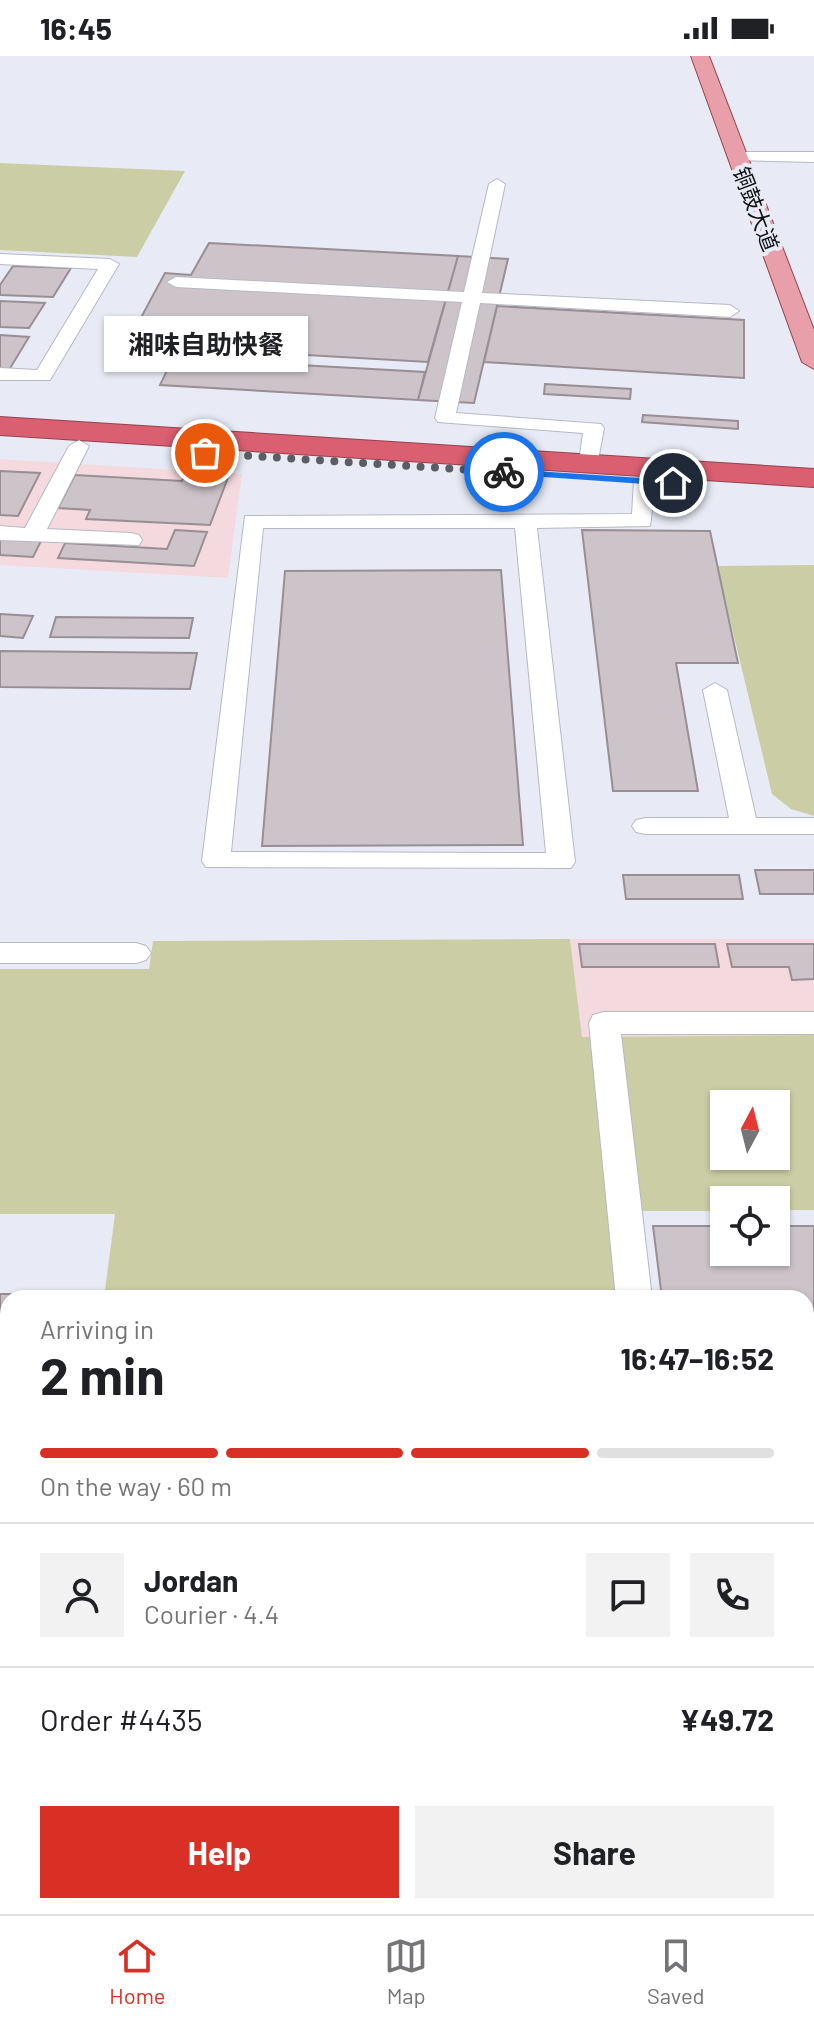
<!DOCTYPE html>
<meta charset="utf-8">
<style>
:root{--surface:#fff;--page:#f2f2f2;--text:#202124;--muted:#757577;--line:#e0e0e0;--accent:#d93025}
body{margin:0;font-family:Barlow,"Noto Sans SC",sans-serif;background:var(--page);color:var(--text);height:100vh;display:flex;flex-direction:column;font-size:30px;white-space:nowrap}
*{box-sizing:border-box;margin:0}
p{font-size:26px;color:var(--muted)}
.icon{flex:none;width:44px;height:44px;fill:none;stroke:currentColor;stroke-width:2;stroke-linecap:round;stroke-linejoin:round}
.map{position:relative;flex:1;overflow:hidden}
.drawer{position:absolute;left:0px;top:1234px;width:814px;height:624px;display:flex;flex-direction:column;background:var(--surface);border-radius:24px 24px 0 0;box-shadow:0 2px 6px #0004}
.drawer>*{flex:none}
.needle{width:52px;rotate:7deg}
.fabs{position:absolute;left:710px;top:1034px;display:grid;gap:16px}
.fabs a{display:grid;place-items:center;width:80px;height:80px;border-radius:0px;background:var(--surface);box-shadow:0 2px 6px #0004;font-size:40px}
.pin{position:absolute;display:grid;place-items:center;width:68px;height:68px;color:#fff;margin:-34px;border:4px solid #fff;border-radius:50%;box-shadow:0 2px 8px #0007}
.courier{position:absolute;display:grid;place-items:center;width:80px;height:80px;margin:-40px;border:6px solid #1a73e8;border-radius:50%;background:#fff;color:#222;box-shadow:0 2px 10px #0007}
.bubble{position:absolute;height:56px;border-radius:0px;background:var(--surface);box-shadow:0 2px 6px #0004;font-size:26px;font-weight:700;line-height:56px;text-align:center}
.summary em{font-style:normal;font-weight:700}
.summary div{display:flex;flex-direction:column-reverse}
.summary{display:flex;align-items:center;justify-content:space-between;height:136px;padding:0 40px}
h1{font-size:52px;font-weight:700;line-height:60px}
.bar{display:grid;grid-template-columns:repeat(4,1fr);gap:12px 8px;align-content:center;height:96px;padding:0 40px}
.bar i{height:10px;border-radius:6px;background:var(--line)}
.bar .selected{background:var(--accent)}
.bar p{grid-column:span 4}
.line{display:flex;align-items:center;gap:20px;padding:0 40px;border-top:2px solid var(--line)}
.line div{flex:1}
.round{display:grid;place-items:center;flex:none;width:84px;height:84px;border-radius:0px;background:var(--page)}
.primary-button{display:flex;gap:16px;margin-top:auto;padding:16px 40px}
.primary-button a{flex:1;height:92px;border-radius:0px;background:var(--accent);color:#fff;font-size:32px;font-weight:700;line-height:92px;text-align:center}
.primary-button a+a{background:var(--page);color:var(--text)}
.status{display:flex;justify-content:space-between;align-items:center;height:56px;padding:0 40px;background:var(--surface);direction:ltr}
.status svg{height:22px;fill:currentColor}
.dock{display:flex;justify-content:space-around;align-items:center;height:112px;border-top:2px solid var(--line);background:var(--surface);font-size:22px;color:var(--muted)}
.dock a{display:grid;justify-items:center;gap:4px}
.dock .selected{color:var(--accent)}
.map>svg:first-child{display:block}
</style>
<div class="status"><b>16:45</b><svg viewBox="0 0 49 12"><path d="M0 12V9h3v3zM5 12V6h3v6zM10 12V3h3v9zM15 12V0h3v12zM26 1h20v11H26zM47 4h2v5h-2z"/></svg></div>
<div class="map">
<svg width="814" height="1858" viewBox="0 0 814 1858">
<rect width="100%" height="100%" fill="#e8ebf5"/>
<path fill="#f4dadf" d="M0 403 242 418 228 522 0 509Z
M570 883H814V979L582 981Z"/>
<path fill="#cbcea5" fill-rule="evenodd" d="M0 107 185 115 137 201 0 194Z
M814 509V760L791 753 772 738 717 510Z
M570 883 582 981 814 979V1154H776V1144H724V1155H613L622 1242H104L115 1158H0V913H149L153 885ZM724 1048H776V1100H724Z"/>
<path fill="#cdc4ca" stroke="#988e94" stroke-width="2" d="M209 187 458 200 428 306 151 290 162 270 137 269 165 217 191 219Z
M458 200 508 203 474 347 418 344Z
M13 210 71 212 53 241 0 239V229Z
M0 245 45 247 29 272 0 271Z
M497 250 744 264V322L484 306Z
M0 279 29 281 9 314 0 313Z
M173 302 425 316 418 344 160 329Z
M545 328 631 333 630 343 544 338Z
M643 359 738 365V373L642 366Z
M0 415 40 417 18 460 0 459Z
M186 416 229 419 210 469 86 463 90 454 58 452 75 419 182 425Z
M175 474 207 476 194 510 58 502 65 487 167 493Z
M582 474 710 475 738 607H676L698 735H613Z
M0 483 41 485 33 501 0 499Z
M501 514 523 789 262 790 285 515Z
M0 558 33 560 23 582 0 580Z
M56 561 193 562 189 582 50 581Z
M0 595 197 597 190 633 0 631Z
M755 814H814V838H760Z
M623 819H739L743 843H626Z
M579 888H715L719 911H582Z
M727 888H814V923L792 924 789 911H732Z
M653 1170H724V1196H776V1170H814V1254H806V1242H662Z
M0 1238H92L91 1242H8V1292H0Z
M806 1289H814V1383H806Z
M0 1365H8V1427H0Z
M806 1440H814V1549H806Z
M814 1765V1858H479V1850H806V1766Z
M0 1775H8L5 1858H0Z
M79 1850H433V1858H78Z"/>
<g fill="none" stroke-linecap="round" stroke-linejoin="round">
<g stroke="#b6b9c2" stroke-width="2">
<path id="minor" d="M736 96H814V106L730 104 728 101Z
M497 123 505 128 482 237 730 249 739 255 730 261 480 247 456 357 601 368 604 372 597 410H583L579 406 583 377 438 366 435 362 462 246 176 231 167 226 176 221 464 236 489 128Z
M0 198 110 203 119 208 50 324H0V312L37 314 98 213 0 208Z
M79 384 89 390 47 473 131 477 139 479 142 484 139 489 0 484V470L25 472 69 390Z
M645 419 656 425 650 470 537 472 575 806 571 812 206 811 202 805 245 460 632 458 634 425ZM263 472H515L546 797 231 796Z
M715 627 727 634 756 762H814V778H646L636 776 632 770 636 764 646 762H729L703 634Z
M0 887H136L146 890 151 897 146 904 136 907H0Z
M604 956H814V978H621L652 1242H616L589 967 593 959Z
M806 1615H814V1655H806Z
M0 1625H8V1665H0Z"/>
</g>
<g stroke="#93434f" stroke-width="2">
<path id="major" d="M691 0H709L814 274V313L802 306Z"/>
</g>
<g stroke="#93434f" stroke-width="2">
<path id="highway" d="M0 361 814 413V431L0 379Z"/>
</g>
<use href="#minor" fill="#fff" fill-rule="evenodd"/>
<use href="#major" fill="#e99fa9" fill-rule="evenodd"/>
<use href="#highway" fill="#da5f70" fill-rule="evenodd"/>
</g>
<path fill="#1a73e8" d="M504 413 673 424 678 427 673 430 501 418Z"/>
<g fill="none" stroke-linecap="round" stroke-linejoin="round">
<path stroke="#5b5d62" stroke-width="8" stroke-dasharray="0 14.4" d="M205 397 504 416"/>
</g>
<g text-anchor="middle" stroke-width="8" stroke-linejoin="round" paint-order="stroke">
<g font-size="22" fill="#0f1013" stroke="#e8ebf5">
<text transform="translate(756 153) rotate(69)" y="8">铜鼓大道</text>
</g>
</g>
</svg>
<div class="fabs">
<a><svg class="needle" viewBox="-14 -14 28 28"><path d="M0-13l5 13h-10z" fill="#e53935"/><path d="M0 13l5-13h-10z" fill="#757577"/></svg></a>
<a><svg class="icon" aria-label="locate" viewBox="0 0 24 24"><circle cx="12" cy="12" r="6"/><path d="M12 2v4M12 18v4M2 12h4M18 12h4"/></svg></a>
</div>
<div class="pin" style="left:205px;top:397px;background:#ea580c"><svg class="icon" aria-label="bag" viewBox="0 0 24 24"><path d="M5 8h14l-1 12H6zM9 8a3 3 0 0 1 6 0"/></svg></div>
<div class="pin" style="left:673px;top:427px;background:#1f2937"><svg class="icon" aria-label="home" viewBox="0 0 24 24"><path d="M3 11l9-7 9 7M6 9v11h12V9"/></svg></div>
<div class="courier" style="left:504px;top:416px"><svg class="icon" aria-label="bike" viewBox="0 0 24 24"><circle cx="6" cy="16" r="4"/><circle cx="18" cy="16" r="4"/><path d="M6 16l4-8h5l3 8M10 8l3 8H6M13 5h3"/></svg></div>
<div class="bubble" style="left:104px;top:260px;width:204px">湘味自助快餐</div>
<section class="drawer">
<div class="summary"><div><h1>2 min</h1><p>Arriving in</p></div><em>16:47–16:52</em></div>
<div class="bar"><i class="selected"></i><i class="selected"></i><i class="selected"></i><i></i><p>On the way · 60 m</p></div>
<div class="line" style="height:144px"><a class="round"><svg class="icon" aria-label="person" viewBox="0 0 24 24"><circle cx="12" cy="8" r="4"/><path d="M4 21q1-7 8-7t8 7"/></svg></a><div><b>Jordan</b><p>Courier · 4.4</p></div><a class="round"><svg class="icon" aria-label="chat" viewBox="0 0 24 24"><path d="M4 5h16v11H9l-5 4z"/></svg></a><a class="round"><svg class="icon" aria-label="phone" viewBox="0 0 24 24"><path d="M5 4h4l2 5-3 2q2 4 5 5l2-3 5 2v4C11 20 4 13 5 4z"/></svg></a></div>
<div class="line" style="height:104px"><div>Order #4435</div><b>¥49.72</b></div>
<div class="primary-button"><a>Help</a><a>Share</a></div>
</section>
</div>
<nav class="dock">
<a class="selected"><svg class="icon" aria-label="home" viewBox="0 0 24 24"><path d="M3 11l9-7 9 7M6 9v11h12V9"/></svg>Home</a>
<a><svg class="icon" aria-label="map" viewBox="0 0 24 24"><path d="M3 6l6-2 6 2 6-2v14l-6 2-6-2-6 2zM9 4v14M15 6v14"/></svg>Map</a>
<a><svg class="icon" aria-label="saved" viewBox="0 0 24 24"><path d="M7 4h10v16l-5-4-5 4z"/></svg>Saved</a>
</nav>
